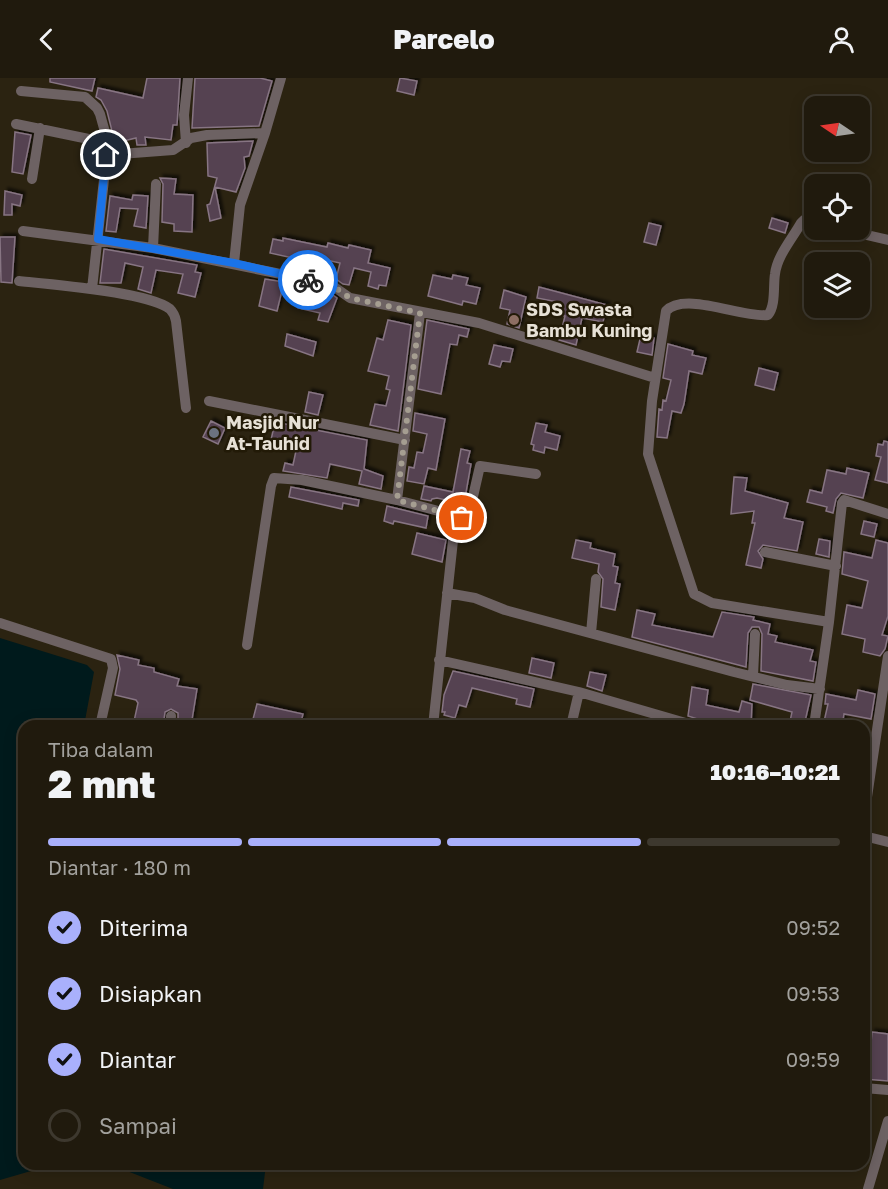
<!DOCTYPE html>
<html lang="id">
<meta charset="utf-8">
<style>
:root{--surface:#201a0d;--page:#2d271b;--text:#f1f3f6;--muted:#a2a19d;--line:#3d382e;--accent:#a9b0fc}
body{margin:0;font-family:"Golos Text",sans-serif;background:var(--page);color:var(--text);height:100vh;display:flex;flex-direction:column;font-size:22px;white-space:nowrap}
*{box-sizing:border-box;margin:0}
p{font-size:20px;color:var(--muted)}
.icon{flex:none;width:33px;height:33px;fill:none;stroke:currentColor;stroke-width:2;stroke-linecap:round;stroke-linejoin:round}
.map{position:relative;flex:1;overflow:hidden}
.details{position:absolute;left:18px;top:642px;width:852px;height:450px;display:flex;flex-direction:column;background:var(--surface);border-radius:18px;box-shadow:0 3px 15px #0003,0 0 0 2px var(--line)}
.details>*{flex:none}
.needle{width:39px;rotate:283deg}
.tools{position:absolute;left:804px;top:18px;display:grid;gap:12px}
.tools a{display:grid;place-items:center;width:66px;height:66px;border-radius:12px;background:var(--surface);box-shadow:0 3px 15px #0003,0 0 0 2px var(--line);font-size:30px}
.pin{position:absolute;display:grid;place-items:center;width:51px;height:51px;color:#fff;margin:-26px;border:3px solid #fff;border-radius:50%;box-shadow:0 2px 6px #0007}
.courier{position:absolute;display:grid;place-items:center;width:60px;height:60px;margin:-30px;border:4px solid #1a73e8;border-radius:50%;background:#fff;color:#222;box-shadow:0 2px 8px #0007}
.head em{font-style:normal;font-weight:800}
.head div{display:flex;flex-direction:column-reverse}
.head{display:flex;align-items:center;justify-content:space-between;height:102px;padding:0 30px}
h1{font-size:39px;font-weight:800;line-height:45px}
.bar{display:grid;grid-template-columns:repeat(4,1fr);gap:9px 6px;align-content:center;height:72px;padding:0 30px}
.bar i{height:8px;border-radius:4px;background:var(--line)}
.bar .on{background:var(--accent)}
.bar p{grid-column:span 4}
ol{padding:0 30px;list-style:none}
li{display:flex;align-items:center;gap:18px;height:66px}
li p{margin-inline-start:auto}
li .icon{padding:6px;border-radius:50%;background:var(--accent);color:#111;stroke-width:4}
li:last-child{color:var(--muted)}
li i{width:33px;height:33px;border:3px solid var(--line);border-radius:50%}
header{display:flex;justify-content:space-between;align-items:center;height:78px;padding:0 30px;background:var(--surface);font-size:27px;font-weight:800}
.map>svg:first-child{display:block}
</style>
<header><svg class="icon" aria-label="back" viewBox="0 0 24 24"><path d="M15 5l-7 7 7 7"/></svg>Parcelo<svg class="icon" aria-label="person" viewBox="0 0 24 24"><circle cx="12" cy="8" r="4"/><path d="M4 21q1-7 8-7t8 7"/></svg></header>
<div class="map">
<svg width="888" height="1111" viewBox="0 0 888 1111">
<defs>
<filter id="shadow"><feDropShadow dx="3" dy="-3" stdDeviation="1.5" flood-color="#0009"/></filter>
</defs>
<rect width="100%" height="100%" fill="#2b2311"/>
<path fill="#001a1c" d="M0 560 87 587 94 594 84 648H24V1086H55L0 1102Z
M87 1086H266L263 1111H173L127 1093Z"/>
<path fill="#544251" stroke="#877483" stroke-width="1.5" filter="url(#shadow)" d="M50 0H95L92 13 50 4Z
M147 0H180L177 47H173L171 62 145 59 146 67H137L136 60 115 65 107 33 101 22 96 19 98 10 143 20Z
M195 0H260L272 3 259 48 192 50Z
M400 0 417 3 414 17 397 13Z
M15 54 31 57 23 96 12 94Z
M253 63 249 78 244 79 245 90 236 114 215 109 221 140 210 143 207 127 210 126 217 100 208 98 207 65Z
M160 100 176 101 174 116 193 117 192 154 174 153V146L162 144 163 106Z
M5 113 22 117 20 128 12 126V137H4Z
M133 117 148 118 146 150 134 148 138 131 120 130 116 154 106 153 110 118 132 122Z
M772 140 788 145 785 155 769 150Z
M649 145 661 148 656 167 644 164Z
M0 159H15L12 205 1 204Z
M283 160 327 169 328 165 348 170 349 167 371 172 368 185 390 190 386 208 379 207 378 211 368 208 371 194 354 190 349 207 343 206 336 201 340 185 322 181 321 189 304 185 303 190 291 187 293 180 270 175 273 161 283 163Z
M104 171 197 187 195 194 201 195 195 219 178 215 183 196 156 192 151 215 138 211 143 189 125 185 121 205H100Z
M433 197 452 201 453 197 468 200 466 207 480 210 476 226 463 223 462 227 428 218Z
M265 201 284 204 277 233 259 228Z
M300 208 327 213 337 220 328 244 318 242 320 235 298 230Z
M539 209 607 227 603 244 582 240 576 267 559 262 565 238 555 236 558 224 537 220Z
M504 212 526 219 519 250 507 246 510 232 500 230Z
M388 242 411 247 398 353 370 347 375 326 386 328 390 312 386 311 389 298 368 293 377 260 383 262Z
M427 242 469 251 467 259 459 257 457 267 450 266 441 316 418 311Z
M287 256 316 264 313 278 285 268Z
M641 257 654 260 652 277 637 274Z
M668 266 693 273 692 277 706 280 702 296 689 293 684 326 681 335 672 333 667 360 657 359 659 331 662 332 663 322 666 323 671 302 663 300Z
M494 267 513 271 510 284 502 283 500 289 489 286Z
M759 290 778 295 774 312 755 307Z
M309 314 323 317 318 337 305 334Z
M415 335 445 341 436 392 428 390 424 406 407 403 409 389 414 390 417 374 423 375 427 356 413 353Z
M211 343 225 350 218 366 203 359Z
M275 344 367 362 364 391 383 398 381 411 359 406 362 393 330 386 327 400 283 393 285 385 293 387 297 368 281 365 279 373 269 371Z
M536 345 547 347 545 354 560 358 557 372 545 369 544 375 533 372 534 367 531 366Z
M884 363 888 364V405L875 402 881 379 876 378 878 366 883 367Z
M461 371 470 373 467 385 471 386 464 426 437 420 432 421 431 423 421 421 424 408 453 414Z
M847 390 869 395 863 420 841 415 836 421 833 435 826 433 827 429 807 424 810 412 822 415 827 392 846 396Z
M734 399 747 400 745 413 788 425 784 440 803 444 797 473 763 467 758 473 763 481 761 490 746 487 755 445H752L754 433 731 436Z
M291 409 359 422 358 428 343 425 342 431 289 419Z
M387 428 428 438 426 450 394 443 393 446 384 443Z
M864 443 877 446 874 459 861 456Z
M417 455 446 462 442 484 412 476Z
M819 461 830 463 829 479 816 476Z
M576 462 591 465 590 470 615 476 613 488 618 489 615 505 620 506 615 532 601 529 603 501 598 494 599 486 572 480Z
M876 462 888 465V538L882 557 888 558 885 571 880 578 863 574 865 561 842 556 847 527 862 530 868 503 842 496 844 474 872 480Z
M637 532 655 536 652 547 713 559 722 534 754 539 753 542 770 546 768 556 777 558 775 564 813 572 810 583 816 584 813 603 761 593 762 556 759 549H752L748 555 746 589 632 559Z
M117 577 139 582 138 587 154 590V594L179 601 177 608 197 611 191 648H178V635L171 631 165 634 163 648H133L138 625 136 622 115 617 120 591Z
M532 580 554 585 551 600 529 595Z
M453 593 534 611 530 629 516 626 517 621 472 610 466 629 459 627 455 640 444 637 445 634H442L444 617Z
M590 594 606 597 602 613 587 608Z
M753 606 811 617 804 648H789L792 634 750 622Z
M692 609 708 612 706 627 739 634 742 623 752 626 751 648H703L701 642 688 638Z
M858 612 875 616 871 641 844 636 842 648H823L828 626H825L826 616 856 622Z
M257 626 303 636 300 648H254L252 645Z
M872 954 888 956V1003L864 1001V964L871 965Z"/>
<g fill="none" stroke-linecap="round" stroke-linejoin="round">
<path stroke="#6d6263" stroke-width="10" d="M21 13 85 19 97 30 100 36 108 65 92 211
M16 46 108 65
M186 65 184 37 188 0
M107 77 173 72 191 60 207 57 265 55
M32 101 40 50
M814 144 804 142 801 145C792 161 777 178 775 196 773 208 776 227 768 237 742 240 685 213 666 233L652 323 648 376 694 516 712 525 829 544
M845 152 888 162
M23 153 153 170 330 206 350 220 479 245 655 300
M153 170 156 106
M234 185 240 127 265 55 281 0
M19 203C49 206 149 214 170 231 173 234 175 238 176 243L186 330
M420 235 397 422 446 435 455 444 433 648
M209 323 405 362
M455 444 469 436 480 388 536 396
M765 474 836 488
M447 515 475 520 505 532 734 594 787 607 820 611
M0 545 111 581 113 590 100 648
M591 555 596 501
M247 567 271 408 274 400 302 402 397 422
M888 578 867 719 864 758 888 764
M439 582 579 614 696 648
M753 598 755 556
M170 648 171 638
M571 648 579 614
M814 648 829 544 842 425 844 422 888 436
M864 1010 888 1012
M868 1111 888 1043"/>
</g>
<g fill="none" stroke-linecap="round" stroke-linejoin="round">
<path stroke="#a59e91" stroke-width="6" stroke-dasharray="0 10.8" d="M308 202 330 206 350 220 420 235 397 422 446 435 455 444 462 440"/>
<path stroke="#1a73e8" stroke-width="8" d="M106 77 98 161 234 185 308 202"/>
</g>
<circle fill="#8d6e63" stroke="#221a07" stroke-width="2" cx="514" cy="242" r="6"/>
<circle fill="#6b7280" stroke="#221a07" stroke-width="2" cx="214" cy="355" r="6"/>
<g text-anchor="middle" stroke-width="5" stroke-linejoin="round" paint-order="stroke">
<g font-size="18" font-weight="bold" fill="#e7e1d6" stroke="#221a07" text-anchor="start">
<text x="526" y="238">SDS Swasta<tspan x="526" dy="21">Bambu Kuning</tspan></text>
<text x="226" y="351">Masjid Nur<tspan x="226" dy="21">At-Tauhid</tspan></text>
</g>
</g>
</svg>
<div class="tools">
<a><svg class="needle" viewBox="-14 -14 28 28"><path d="M0-13l5 13h-10z" fill="#e53935"/><path d="M0 13l5-13h-10z" fill="#a2a19d"/></svg></a>
<a><svg class="icon" aria-label="locate" viewBox="0 0 24 24"><circle cx="12" cy="12" r="6"/><path d="M12 2v4M12 18v4M2 12h4M18 12h4"/></svg></a>
<a><svg class="icon" aria-label="layers" viewBox="0 0 24 24"><path d="M12 4l9 5-9 5-9-5zM3 14l9 5 9-5"/></svg></a>
</div>
<div class="pin" style="left:462px;top:440px;background:#ea580c"><svg class="icon" aria-label="bag" viewBox="0 0 24 24"><path d="M5 8h14l-1 12H6zM9 8a3 3 0 0 1 6 0"/></svg></div>
<div class="pin" style="left:106px;top:77px;background:#1f2937"><svg class="icon" aria-label="home" viewBox="0 0 24 24"><path d="M3 11l9-7 9 7M6 9v11h12V9"/></svg></div>
<div class="courier" style="left:308px;top:202px"><svg class="icon" aria-label="bike" viewBox="0 0 24 24"><circle cx="6" cy="16" r="4"/><circle cx="18" cy="16" r="4"/><path d="M6 16l4-8h5l3 8M10 8l3 8H6M13 5h3"/></svg></div>
<section class="details">
<div class="head"><div><h1>2 mnt</h1><p>Tiba dalam</p></div><em>10:16–10:21</em></div>
<div class="bar"><i class="on"></i><i class="on"></i><i class="on"></i><i></i><p>Diantar · 180 m</p></div>
<ol>
<li><svg class="icon" aria-label="check" viewBox="0 0 24 24"><path d="M5 12l5 5 9-10"/></svg>Diterima<p>09:52</p></li>
<li><svg class="icon" aria-label="check" viewBox="0 0 24 24"><path d="M5 12l5 5 9-10"/></svg>Disiapkan<p>09:53</p></li>
<li><svg class="icon" aria-label="check" viewBox="0 0 24 24"><path d="M5 12l5 5 9-10"/></svg>Diantar<p>09:59</p></li>
<li><i></i>Sampai</li>
</ol>
</section>
</div>
